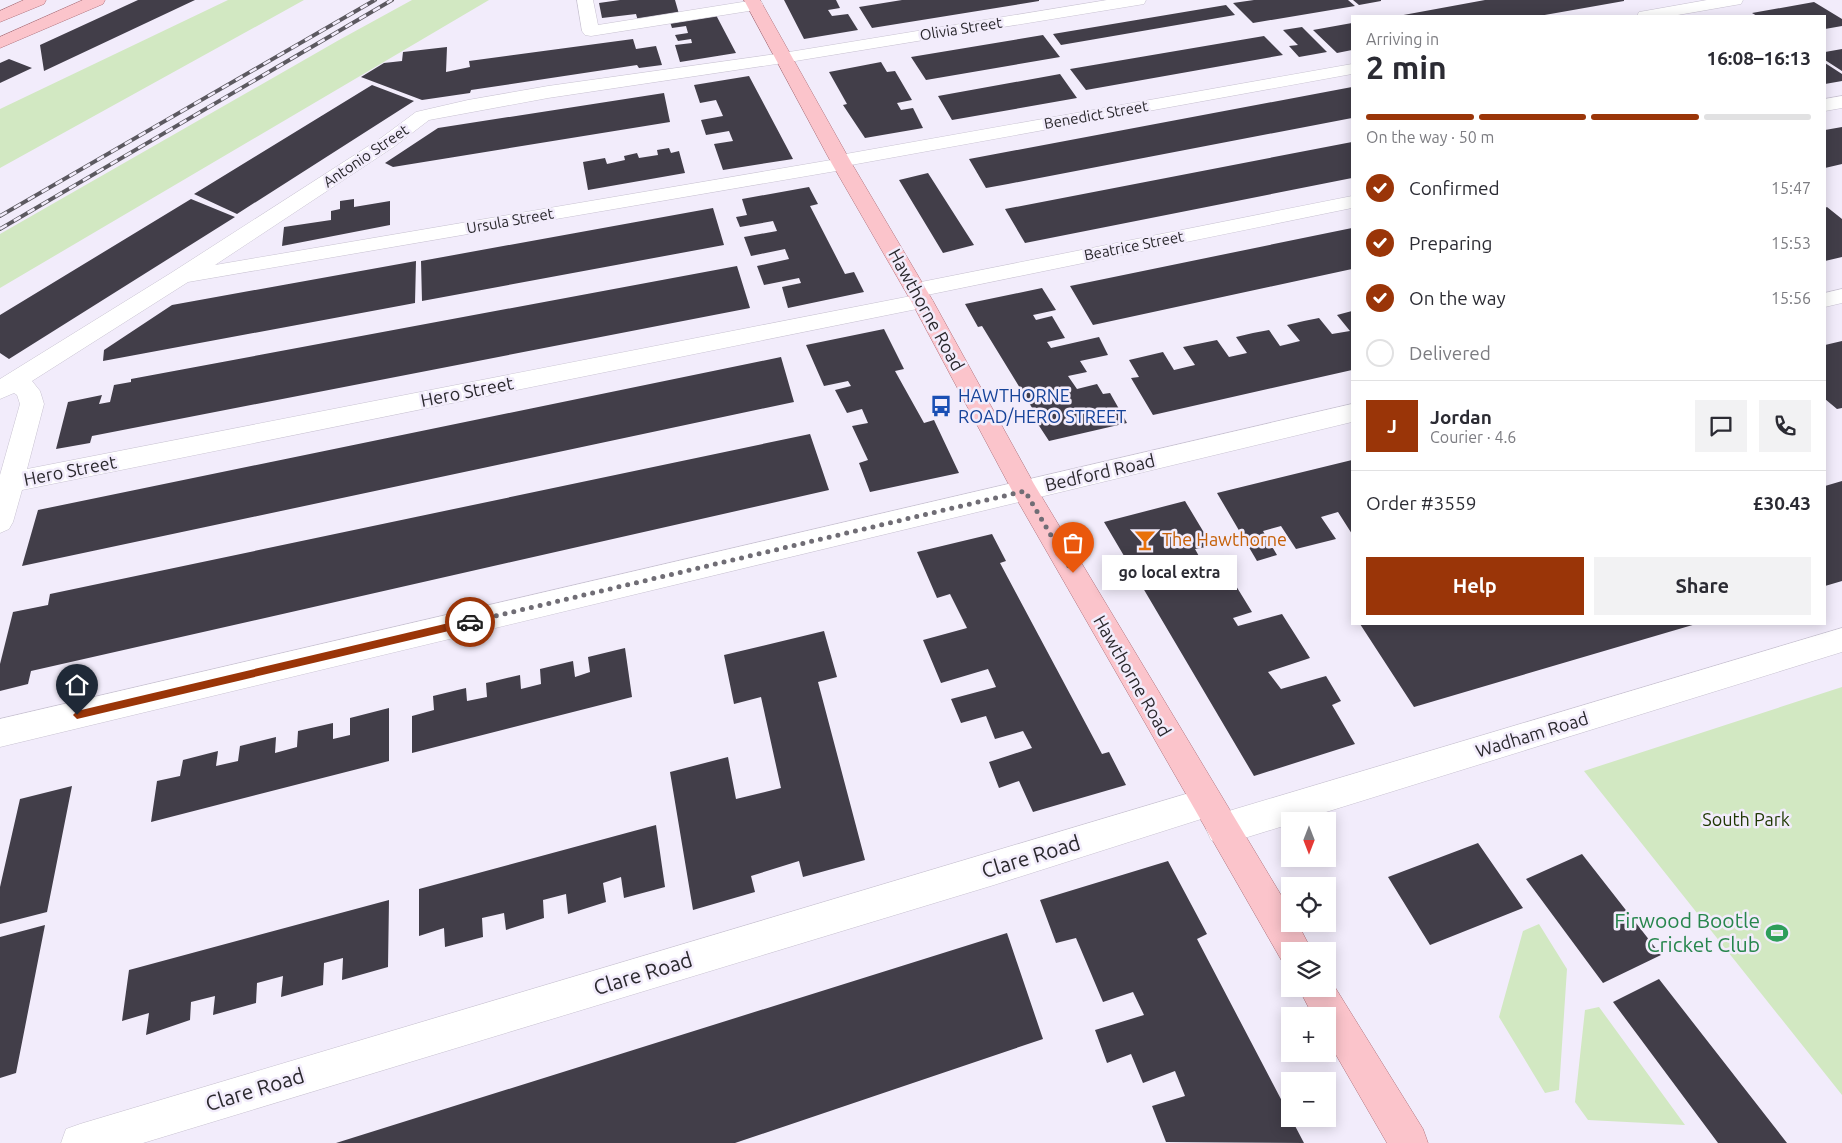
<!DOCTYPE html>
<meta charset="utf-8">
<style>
:root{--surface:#fff;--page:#f2f2f3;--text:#2b2b33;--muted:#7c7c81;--line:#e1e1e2;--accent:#9a3508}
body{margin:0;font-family:Ubuntu,sans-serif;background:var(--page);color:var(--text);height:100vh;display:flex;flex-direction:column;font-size:19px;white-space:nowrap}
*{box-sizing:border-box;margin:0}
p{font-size:16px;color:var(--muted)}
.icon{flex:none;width:28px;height:28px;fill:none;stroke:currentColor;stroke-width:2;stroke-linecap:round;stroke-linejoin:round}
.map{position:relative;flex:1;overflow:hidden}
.drawer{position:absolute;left:1351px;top:15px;width:475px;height:610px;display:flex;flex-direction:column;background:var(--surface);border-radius:0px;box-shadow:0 2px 12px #0003}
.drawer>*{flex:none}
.needle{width:32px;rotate:180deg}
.fabs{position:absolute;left:1281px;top:812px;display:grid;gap:10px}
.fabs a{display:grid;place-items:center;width:55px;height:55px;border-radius:0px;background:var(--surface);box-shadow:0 2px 12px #0003;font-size:25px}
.pin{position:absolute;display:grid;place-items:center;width:42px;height:42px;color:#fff;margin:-51px -21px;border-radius:50% 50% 50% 0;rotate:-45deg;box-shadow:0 0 5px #0007}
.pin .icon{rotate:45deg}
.courier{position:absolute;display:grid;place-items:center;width:50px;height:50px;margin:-25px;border:4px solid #9a3508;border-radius:50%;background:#fff;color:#222;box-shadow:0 1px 6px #0007}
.bubble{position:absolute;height:35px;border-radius:0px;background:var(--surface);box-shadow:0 2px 12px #0003;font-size:16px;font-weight:700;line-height:35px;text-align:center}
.headline em{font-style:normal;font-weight:700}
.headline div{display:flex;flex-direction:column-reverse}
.headline{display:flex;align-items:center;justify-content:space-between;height:85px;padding:0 15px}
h1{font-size:32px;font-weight:700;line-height:38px}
.bar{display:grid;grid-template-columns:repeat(4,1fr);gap:8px 5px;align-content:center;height:60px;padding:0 15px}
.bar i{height:6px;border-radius:4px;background:var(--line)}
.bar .on{background:var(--accent)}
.bar p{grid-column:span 4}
.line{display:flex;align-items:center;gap:12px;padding:0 15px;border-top:1px solid var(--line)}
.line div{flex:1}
.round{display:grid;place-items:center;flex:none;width:52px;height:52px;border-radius:0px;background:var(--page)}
ol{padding:0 15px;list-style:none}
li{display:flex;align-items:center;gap:15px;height:55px}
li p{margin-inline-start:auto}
li .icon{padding:5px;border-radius:50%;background:var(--accent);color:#fff;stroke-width:4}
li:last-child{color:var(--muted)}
li i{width:28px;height:28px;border:2px solid var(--line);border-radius:50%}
.button{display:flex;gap:10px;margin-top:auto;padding:10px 15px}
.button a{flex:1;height:58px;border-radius:0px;background:var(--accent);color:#fff;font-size:20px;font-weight:700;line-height:58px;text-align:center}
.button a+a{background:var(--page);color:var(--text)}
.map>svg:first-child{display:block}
</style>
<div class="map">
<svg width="1842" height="1143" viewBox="0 0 1842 1143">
<rect width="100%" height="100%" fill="#f2ecfb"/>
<path fill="#d2e8c2" d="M228 0H304L0 168V109Z
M412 0H489L0 288V234L339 40Z
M1842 687V1095L1584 771Z
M1539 924 1567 969 1559 1090 1545 1093 1499 1017 1523 931Z
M1599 1007 1685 1125 1588 1120 1575 1102 1585 1010Z"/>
<path fill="#423e49" d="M138 0H195L44 71 40 45Z
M620 0H675L679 14 638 21 636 14 602 18 599 3Z
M784 0H836L840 8 828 10 832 16 848 14 858 30 804 39Z
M902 0H1039V1L872 28 859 7Z
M1254 0H1348L1355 6 1253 23 1233 3Z
M1353 0H1381V1L1359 5Z
M1485 0H1624V1L1539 16H1398Z
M1814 2 1842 19V26L1825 29V16H1757L1752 13Z
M1226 5 1235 15 1061 45 1053 34Z
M716 15 736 53 680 62 675 45 692 43 691 39 678 41 675 35 688 33 686 26 672 28 670 22Z
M1352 23V50L1337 53 1313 30Z
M1302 27 1327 52 1299 57 1289 46 1298 45 1283 30Z
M1043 35 1060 57 926 80 911 57Z
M1264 36 1283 55 1086 90 1070 69Z
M633 39 636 49 656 46 662 65 639 68 637 65 471 90 470 93 422 100 361 77 384 63 402 61 403 52 447 47 446 72 470 67 469 61Z
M1842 49V71L1825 60V52Z
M9 59 32 68 0 83V63Z
M881 62 887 72 895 71 912 100 897 103 901 110 913 108 923 128 865 138 843 105 847 104 829 72Z
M1825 63 1842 74V81L1825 84Z
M1060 74 1077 98 952 120 938 96Z
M749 76 793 159 723 170 714 144 733 141 729 131 706 135 701 120 723 116 716 100 700 103 694 85Z
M372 85 414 101 237 214 194 194Z
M1352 87V118L1008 184 986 188 969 159Z
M664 93 670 122 393 167 385 163 438 128Z
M1842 127V164L1825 168V130Z
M1352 142V178L1025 243 1005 209Z
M669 148 671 153 679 151 685 173 588 190 583 162 605 158 607 164 625 160 624 156 637 153 639 158 658 155 657 150Z
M928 173 958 220 974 245 943 253 899 180Z
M809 187 818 204 810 206 845 274 854 272 864 292 788 308 782 287 801 283 799 278 764 285 757 266 789 259 785 249 751 256 744 237 777 231 773 221 740 227 736 217 747 215 742 199Z
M191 199 235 217 9 359 0 353V315Z
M354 199V207L390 201V225L282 246 284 227 331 220V211L340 209V201Z
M1827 207 1842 219V257L1825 261V208Z
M713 208 724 245 422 301 421 261Z
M1352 228V269L1093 325 1070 286Z
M416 261 415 303 103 361 104 350 172 305Z
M737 266 750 308 92 436 90 443 56 449 68 402 102 395 99 404 110 402 114 385 131 382V379Z
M1042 288 1056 310 1033 315 1036 320 1052 316 1065 338 1047 342 1051 348 1099 337 1108 355 1080 361 1087 372 1068 376 1077 389 1097 384 1103 394 1110 393 1127 423 1049 441 1030 412 1034 411 982 326 978 327 965 304Z
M1352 311V370L1153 415 1131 378 1139 377 1129 360 1163 352 1174 370 1195 365 1183 347 1217 340 1229 357 1247 353 1236 337 1253 333 1269 330 1280 346 1300 341 1287 325 1304 321 1319 318 1332 334 1350 331 1337 315Z
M884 329 904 369 895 371 924 423 934 420 959 473 870 492 859 463 868 460 852 426 868 423 862 409 847 413 835 390 851 386 848 381 824 386 806 345Z
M1842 341V408L1837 409 1825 399V345Z
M781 357 794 402 22 566 38 510Z
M810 434 829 490 31 671 28 684 0 691V664L13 612 48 605 50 594Z
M1352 460V534L1338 512 1321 517 1336 539 1296 549 1281 526 1263 531 1277 555 1257 561 1217 493Z
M1842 481V581L1825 586V486Z
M1185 501 1212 546 1195 549 1205 567 1222 563 1252 612 1233 618 1238 626 1282 614 1310 658 1268 672 1281 689 1326 676 1341 701 1332 705 1355 744 1254 776 1104 522Z
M992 534 1006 561 1000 563 1102 754 1109 752 1126 785 1033 812 1019 781 999 788 989 762 1032 748 1023 731 995 739 986 716 961 723 951 699 996 687 988 669 941 683 923 640 967 628 950 594 937 598 917 552Z
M1360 624H1696L1414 707Z
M824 631 837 677 818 682 865 860 803 877 799 861 751 876 755 892 693 910 670 772 728 757 736 799 781 788 761 697 734 704 724 655Z
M625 648 632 697 412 753V716L434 710 433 696 466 688 467 701 487 697 486 683 520 675 521 689 541 684 540 669 573 661 575 677 590 672 588 657Z
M389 708V761L151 822 157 781 180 776 183 760 218 751 216 766 238 761 240 746 276 737 275 753 297 747 298 731 333 723V739L350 735V718Z
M72 786 47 912 0 924V887L20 799Z
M656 825 665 887 624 898 621 877 603 883 606 902 568 914 566 894 543 900 544 918 506 930 504 913 482 918 483 937 445 947 444 928 419 936V889Z
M1478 843 1523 908 1430 945 1388 877Z
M1582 854 1661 955 1603 983 1526 879Z
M1168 861 1207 934 1197 939 1304 1143 1166 1142 1152 1106 1185 1096 1175 1071 1143 1083 1131 1054 1107 1063 1095 1030 1144 1015 1133 992 1103 1002 1076 938 1056 943 1040 900Z
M389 900 388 967 342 980 343 958 324 963 323 985 281 997 283 976 257 983 256 1003 213 1015 215 996 191 1002 190 1020 146 1035 149 1013 122 1021 129 970Z
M45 925 16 1073 0 1078V937Z
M1007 933 1043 1039 735 1143H336Z
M1659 979 1787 1143H1718L1613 1002Z"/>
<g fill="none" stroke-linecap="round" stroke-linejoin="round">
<g stroke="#c8c2d1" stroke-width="1">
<path id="minor" d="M577 0H593L598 25 755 0 761 1 763 5 761 9 755 10 591 36 585 35 582 31Z
M1107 0H1146L1144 4 1138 5 783 63 548 98 429 120 395 146 215 265 831 160 833 157 840 155 1352 64V74L851 165 849 168 842 170 188 282 32 381 40 391 44 404 27 469 911 296 905 290 908 285 916 283 1352 196V208L927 295 933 301 930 306 922 308 22 490 13 522 9 529 0 533V475L20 404 17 395 14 393 0 399V379L171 273 381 138 416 112 468 100 548 86 783 53Z
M1707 0H1743L1741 4 1735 5 1672 16H1637L1639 12 1645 11Z
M1842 96V108L1825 111V99Z
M1842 289V303L1825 307V293Z
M1352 404V422L0 747V719Z
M1842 628V652L1297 821H1290V824L1222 845 1211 840 1206 829 1211 818 1222 813Z
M1206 788 1217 792 1222 803 1217 814 994 885 143 1143H61L66 1129 80 1124Z"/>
</g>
<g stroke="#b0747e" stroke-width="1">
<path id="major" d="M24 0H46L44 4 0 22V11Z
M83 0H105L103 4 0 48V37Z
M744 0H760L852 164 933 301 1034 484 1290 910V924H1298L1312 951H1290V966L1283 963 1016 498 911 301 832 164Z
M1328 976 1423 1129 1428 1143H1387L1328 1041V1016H1313L1299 989H1328Z"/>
</g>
<use href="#minor" fill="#fff" fill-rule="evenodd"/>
<use href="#major" fill="#fbc4cb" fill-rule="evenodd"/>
<g stroke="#5c5960" stroke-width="4">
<path id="rail" d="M0 216 375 0
M0 229 392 0"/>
</g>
<use href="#rail" stroke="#f2ecfb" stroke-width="2.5" stroke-dasharray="8" stroke-linecap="butt"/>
</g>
<path fill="#9a3508" d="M470 618 474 622 470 626 77 719 73 715 77 711Z"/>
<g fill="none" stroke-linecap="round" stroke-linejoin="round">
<path stroke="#706d75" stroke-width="5" stroke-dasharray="0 9" d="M470 622 1025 491 1073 573"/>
</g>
<defs>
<g id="bus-bare" transform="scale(1.725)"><path d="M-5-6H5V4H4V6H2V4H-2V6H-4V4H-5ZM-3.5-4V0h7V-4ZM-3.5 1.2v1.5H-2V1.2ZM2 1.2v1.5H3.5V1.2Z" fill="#1a4fb4" stroke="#f2ecfb" stroke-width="2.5" paint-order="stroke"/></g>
<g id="bar-bare" transform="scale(1.725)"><path d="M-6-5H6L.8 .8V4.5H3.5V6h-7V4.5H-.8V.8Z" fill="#e8710a" stroke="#f2ecfb" stroke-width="2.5" paint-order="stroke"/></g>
<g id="stadium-bare" transform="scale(1.725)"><path d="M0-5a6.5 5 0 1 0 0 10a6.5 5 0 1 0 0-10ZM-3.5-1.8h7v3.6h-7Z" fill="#2e9e5b" stroke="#f2ecfb" stroke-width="2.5" paint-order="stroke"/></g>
</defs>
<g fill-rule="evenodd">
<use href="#bus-bare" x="941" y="406"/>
<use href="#bar-bare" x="1145" y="540"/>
<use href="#stadium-bare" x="1777" y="933"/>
</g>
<g text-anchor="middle" stroke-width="5" stroke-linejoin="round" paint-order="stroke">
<g font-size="15" fill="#2a282d" stroke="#f2ecfb">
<text transform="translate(961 29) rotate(-9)" y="5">Olivia Street</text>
<text transform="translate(1096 115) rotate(-10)" y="5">Benedict Street</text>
<text transform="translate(366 156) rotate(-34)" y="5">Antonio Street</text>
<text transform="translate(510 221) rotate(-10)" y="5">Ursula Street</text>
<text transform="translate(1134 246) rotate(-11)" y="5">Beatrice Street</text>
</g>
<g font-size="18" fill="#2a282d" stroke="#f2ecfb">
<text transform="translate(926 310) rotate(61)" y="6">Hawthorne Road</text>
<text transform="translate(467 392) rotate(-11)" y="6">Hero Street</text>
<text transform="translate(70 471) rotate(-11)" y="6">Hero Street</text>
<text transform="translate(1100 473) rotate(-13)" y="6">Bedford Road</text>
<text transform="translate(1132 676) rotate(60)" y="6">Hawthorne Road</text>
<text transform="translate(1532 735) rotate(-17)" y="6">Wadham Road</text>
</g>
<g font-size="18" fill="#164399" stroke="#f2ecfb" text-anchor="start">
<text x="958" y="402">HAWTHORNE<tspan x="958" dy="21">ROAD/HERO STREET</tspan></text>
</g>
<g font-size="18" fill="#c56008" stroke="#f2ecfb" text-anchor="start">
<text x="1162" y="546">The Hawthorne</text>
</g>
<g font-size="18" fill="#1e3702" stroke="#f2ecfb">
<text x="1746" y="826">South Park</text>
</g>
<g font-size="21" fill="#2a282d" stroke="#f2ecfb">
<text transform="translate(1031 857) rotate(-17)" y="7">Clare Road</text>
<text transform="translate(643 974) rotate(-17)" y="7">Clare Road</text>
<text transform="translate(255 1090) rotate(-17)" y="7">Clare Road</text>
</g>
<g font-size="21" fill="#27864d" stroke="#f2ecfb" text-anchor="end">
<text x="1760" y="928">Firwood Bootle<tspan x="1760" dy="24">Cricket Club</tspan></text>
</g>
</g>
</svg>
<div class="fabs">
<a><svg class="needle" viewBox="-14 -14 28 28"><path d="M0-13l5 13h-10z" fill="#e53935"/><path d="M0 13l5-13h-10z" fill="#7c7c81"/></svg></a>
<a><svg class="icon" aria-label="locate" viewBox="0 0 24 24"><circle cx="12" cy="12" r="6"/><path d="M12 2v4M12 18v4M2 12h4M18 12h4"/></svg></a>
<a><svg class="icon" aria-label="layers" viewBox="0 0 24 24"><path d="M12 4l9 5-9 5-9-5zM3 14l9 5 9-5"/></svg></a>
<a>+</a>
<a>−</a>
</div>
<div class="pin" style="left:1073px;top:573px;background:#ea580c"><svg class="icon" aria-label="bag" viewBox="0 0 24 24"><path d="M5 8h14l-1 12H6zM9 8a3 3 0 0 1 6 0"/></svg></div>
<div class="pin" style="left:77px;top:715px;background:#1f2937"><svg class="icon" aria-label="home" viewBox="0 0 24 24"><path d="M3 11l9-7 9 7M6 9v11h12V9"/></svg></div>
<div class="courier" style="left:470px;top:622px"><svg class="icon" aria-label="car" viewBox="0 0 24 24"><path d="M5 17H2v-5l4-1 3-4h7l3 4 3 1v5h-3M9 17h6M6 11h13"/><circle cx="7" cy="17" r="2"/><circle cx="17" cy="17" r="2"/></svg></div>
<div class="bubble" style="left:1102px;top:555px;width:135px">go local extra</div>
<section class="drawer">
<div class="headline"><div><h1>2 min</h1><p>Arriving in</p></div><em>16:08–16:13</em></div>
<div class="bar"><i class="on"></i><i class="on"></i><i class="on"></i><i></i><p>On the way · 50 m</p></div>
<ol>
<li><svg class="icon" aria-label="check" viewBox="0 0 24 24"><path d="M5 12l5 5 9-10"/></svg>Confirmed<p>15:47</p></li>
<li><svg class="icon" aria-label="check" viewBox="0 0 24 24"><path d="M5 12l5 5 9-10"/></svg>Preparing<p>15:53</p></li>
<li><svg class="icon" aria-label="check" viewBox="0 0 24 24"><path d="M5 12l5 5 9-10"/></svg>On the way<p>15:56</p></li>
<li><i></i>Delivered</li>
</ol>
<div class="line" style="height:90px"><b class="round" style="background:var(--accent);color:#fff">J</b><div><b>Jordan</b><p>Courier · 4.6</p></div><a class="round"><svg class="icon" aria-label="chat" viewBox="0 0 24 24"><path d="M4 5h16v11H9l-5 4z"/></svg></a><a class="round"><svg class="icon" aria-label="phone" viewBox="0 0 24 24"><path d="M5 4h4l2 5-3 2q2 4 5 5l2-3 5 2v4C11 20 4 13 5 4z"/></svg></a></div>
<div class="line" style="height:65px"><div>Order #3559</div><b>£30.43</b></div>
<div class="button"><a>Help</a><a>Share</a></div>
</section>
</div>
